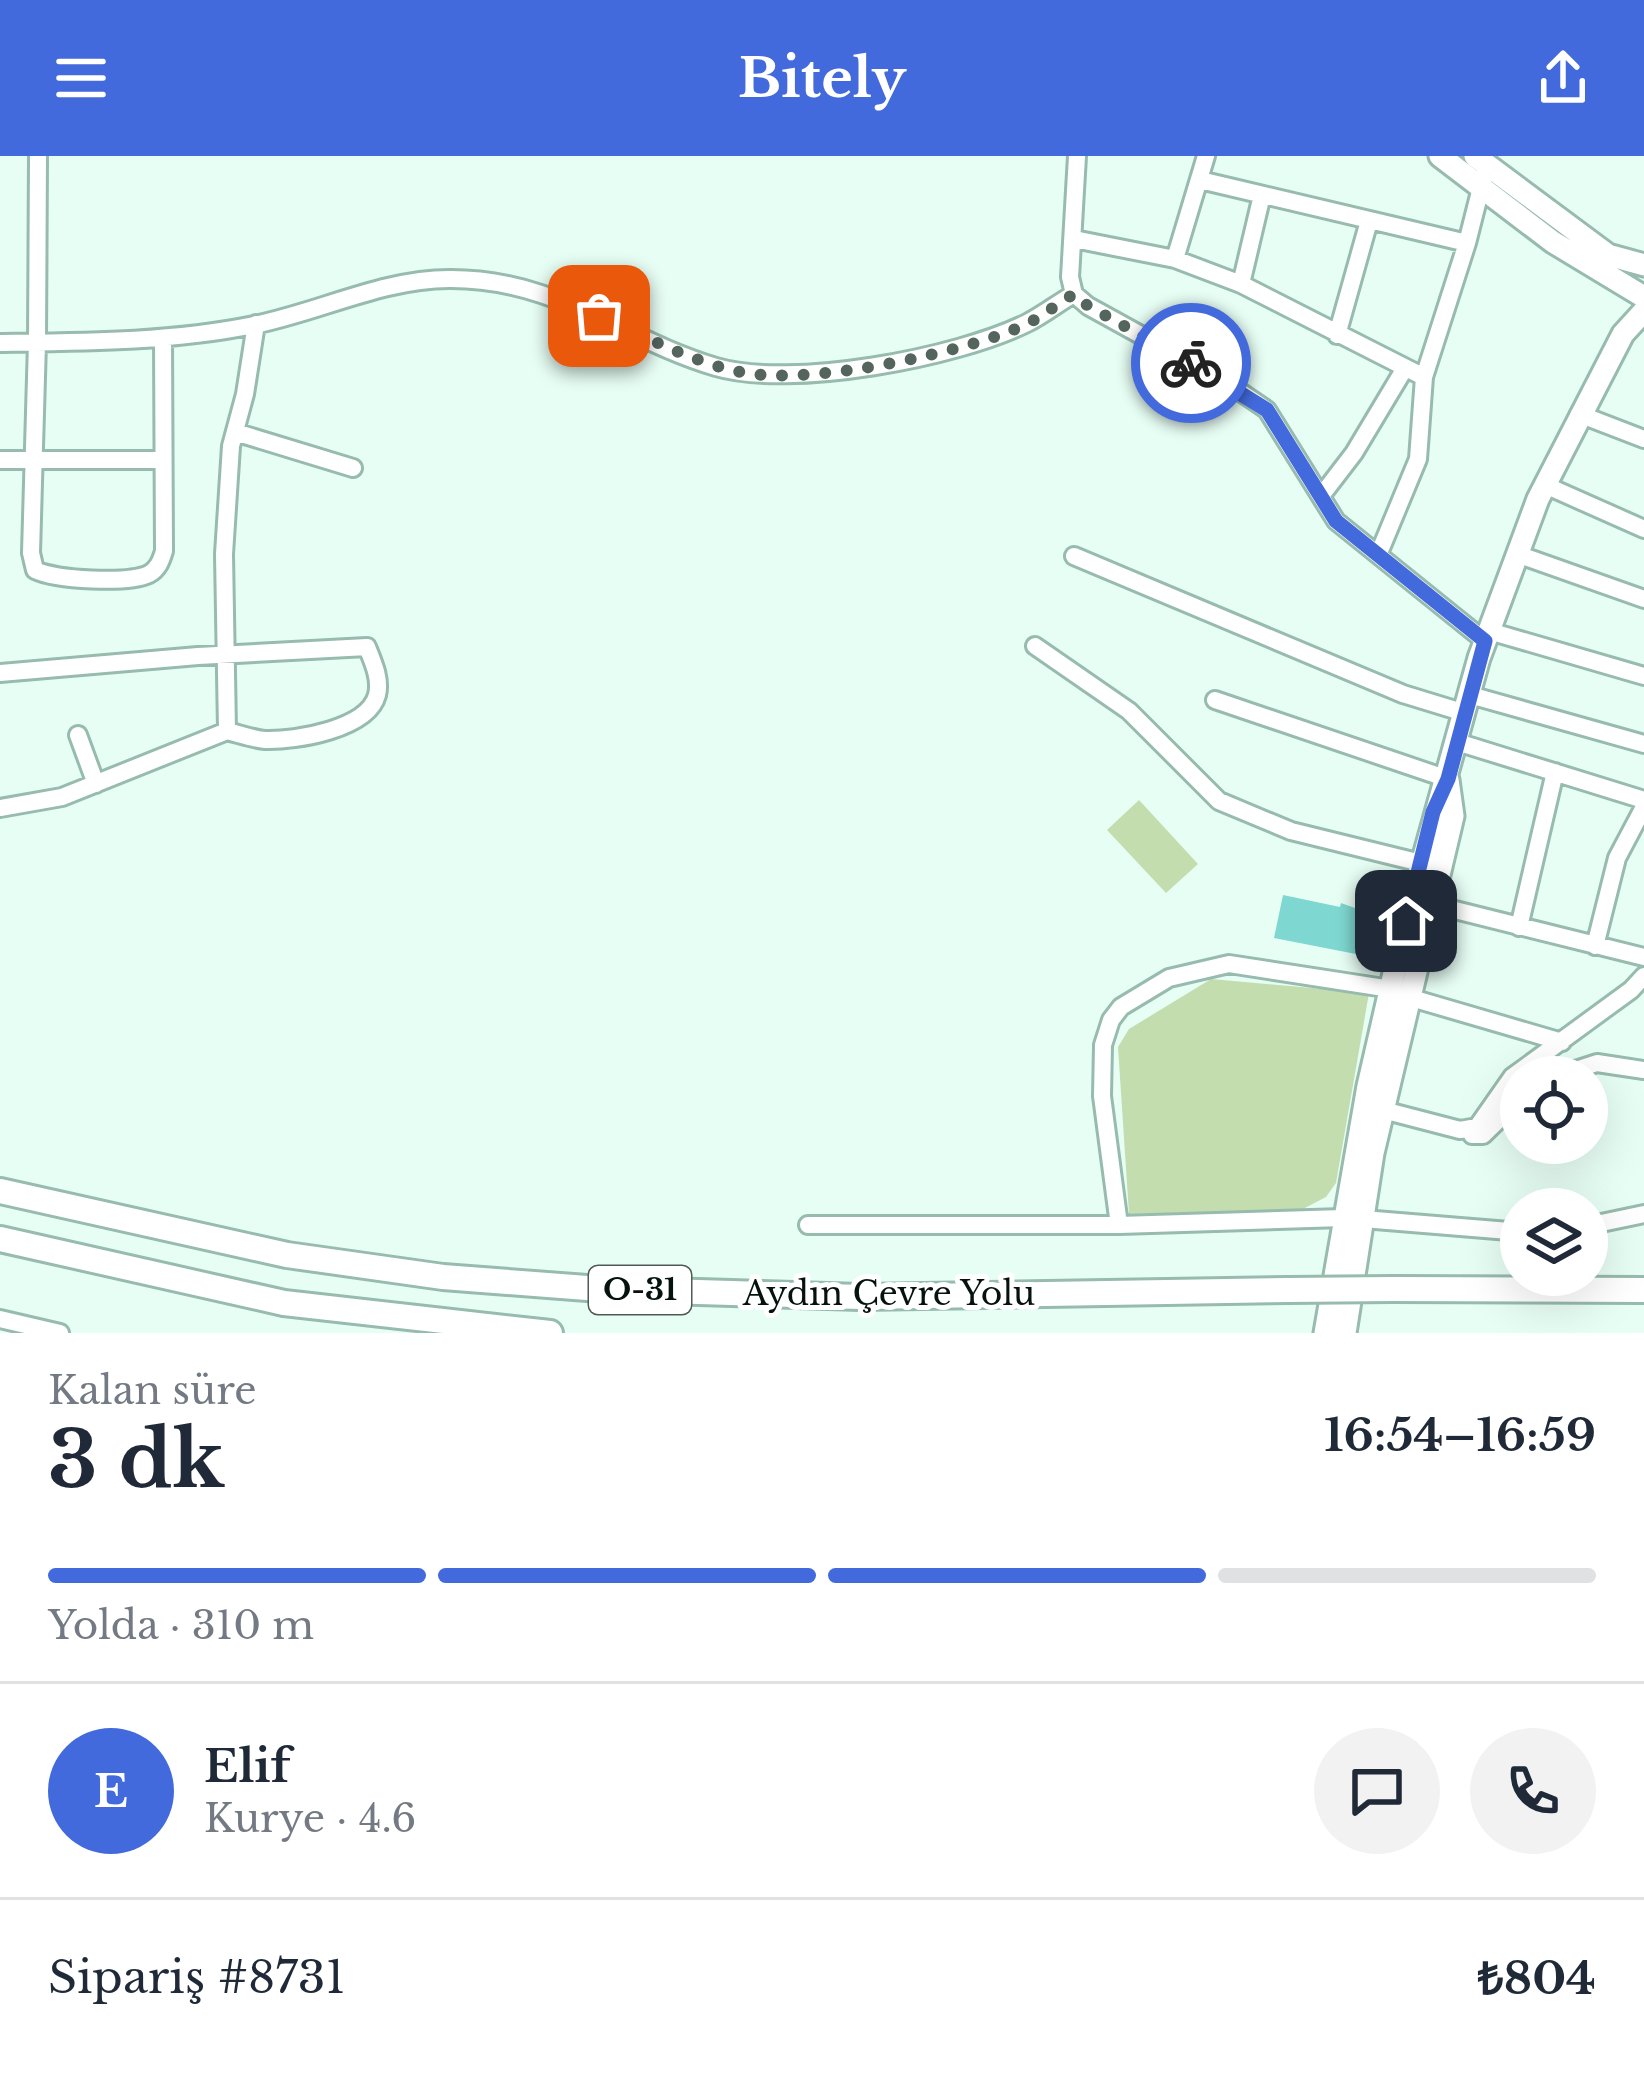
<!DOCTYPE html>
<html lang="tr">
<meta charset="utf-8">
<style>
:root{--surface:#fff;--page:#f2f2f3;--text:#1f2937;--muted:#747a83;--line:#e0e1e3;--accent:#436adc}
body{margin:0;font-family:"Libre Baskerville",serif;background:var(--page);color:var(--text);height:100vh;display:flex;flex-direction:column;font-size:45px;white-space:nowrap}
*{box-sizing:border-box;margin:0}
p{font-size:39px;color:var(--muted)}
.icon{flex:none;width:66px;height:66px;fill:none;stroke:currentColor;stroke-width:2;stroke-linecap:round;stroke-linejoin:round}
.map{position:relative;height:1177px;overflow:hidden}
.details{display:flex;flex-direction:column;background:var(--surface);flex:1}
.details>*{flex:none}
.controls{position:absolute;left:1500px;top:900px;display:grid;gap:24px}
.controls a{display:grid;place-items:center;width:108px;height:108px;border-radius:50%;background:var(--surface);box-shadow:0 12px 48px #0002;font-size:60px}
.pin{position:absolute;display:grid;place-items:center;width:102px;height:102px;color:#fff;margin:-51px;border-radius:24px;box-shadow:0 6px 18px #0006}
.courier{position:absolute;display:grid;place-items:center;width:120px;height:120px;margin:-60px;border:9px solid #436adc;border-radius:50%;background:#fff;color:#222;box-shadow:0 3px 15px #0007}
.overview em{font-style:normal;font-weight:800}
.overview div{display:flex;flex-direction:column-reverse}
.overview{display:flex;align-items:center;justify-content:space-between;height:204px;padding:0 48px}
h1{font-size:78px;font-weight:800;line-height:90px}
.bar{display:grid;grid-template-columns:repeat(4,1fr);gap:18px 12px;align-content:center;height:144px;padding:0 48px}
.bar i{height:15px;border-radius:9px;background:var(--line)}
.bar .active{background:var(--accent)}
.bar p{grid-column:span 4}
.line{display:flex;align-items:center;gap:30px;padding:0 48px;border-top:3px solid var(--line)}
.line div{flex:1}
.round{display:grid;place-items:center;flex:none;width:126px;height:126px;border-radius:63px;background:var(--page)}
header{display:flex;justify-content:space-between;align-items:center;height:156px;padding:0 48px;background:var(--accent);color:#fff;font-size:54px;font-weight:800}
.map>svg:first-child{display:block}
</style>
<header><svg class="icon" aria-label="menu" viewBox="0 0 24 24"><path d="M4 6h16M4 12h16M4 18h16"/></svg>Bitely<svg class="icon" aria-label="share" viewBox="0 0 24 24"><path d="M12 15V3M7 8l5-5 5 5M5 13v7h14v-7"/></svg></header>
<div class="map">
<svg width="1644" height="1177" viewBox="0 0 1644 1177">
<rect width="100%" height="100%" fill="#e7fef5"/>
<path fill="#c3ddae" d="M1139 644 1198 708 1166 737 1107 674Z
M1211 823 1369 837 1336 1027 1326 1041 1301 1054 1129 1058 1118 891 1129 873Z"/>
<path fill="#7ed7d1" d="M1283 739 1340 751 1341 747 1369 757 1361 799 1274 782Z"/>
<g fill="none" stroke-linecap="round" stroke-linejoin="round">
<g stroke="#97bbae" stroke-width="22">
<path id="minor" d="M38 0 37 186 31 397 35 414C56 424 128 428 149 418 158 413 161 405 164 395L163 183
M1200 24 1467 87
M1074 83 1175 103 1241 128 1424 221
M1175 103 1206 0
M1241 128 1262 39
M1074 138 1088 150 1226 226 1267 254 1336 365 1485 485
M1337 179 1369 65
M0 187C86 186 170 186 254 169 319 156 383 123 449 123 555 122 622 183 716 211 792 233 956 202 1027 167 1043 159 1058 147 1074 138L1070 121 1077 0
M1579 258 1644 283
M235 276 353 312
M0 304H162
M1545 329 1644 373
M1321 340 1354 297 1405 212
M1379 397 1418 303 1424 221 1467 87 1487 8
M1517 398 1644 443
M1074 400 1403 538 1465 557
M1489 475 1644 520
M1035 490 1129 555 1219 645 1291 675 1421 707
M0 517 198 500 367 491C373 506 381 523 377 539 368 573 296 585 265 584 253 583 239 578 227 575L224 398 231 290 245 238 256 168
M1470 539 1644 588
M1215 544 1448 623
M78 579 96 628
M1457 586 1644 644
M0 652 62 641 227 575
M1431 748 1644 801
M1519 771 1555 616
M1595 790 1617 702 1644 651
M1408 841 1562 886
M1554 921 1597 907 1644 914
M1383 954 1460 974 1477 971 1512 921 1631 834 1644 820
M1472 979H1483L1521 942
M1363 1063 1521 1076
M808 1069H1119L1343 1062
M1119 1069 1102 940 1103 889 1111 864 1121 851 1169 822 1229 808 1391 833
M1587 1070 1644 1058
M0 1163 60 1177"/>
</g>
<g stroke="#97bbae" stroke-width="27">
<path id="major" d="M1440 0 1553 86 1644 141
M1475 0 1608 99 1644 109
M1325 1177 1368 930 1406 765 1479 502 1538 343 1623 178 1644 155
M1345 1177 1373 997 1453 660 1448 624"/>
</g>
<g stroke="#97bbae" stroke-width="30">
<path id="highway" d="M0 1035 287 1099 443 1121 600 1133 860 1141 1288 1134
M0 1083 284 1147 550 1177
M1393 1133 1644 1134"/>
</g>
<use href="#minor" stroke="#fff" stroke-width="16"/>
<use href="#major" stroke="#fff" stroke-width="21"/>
<use href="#highway" stroke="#fff" stroke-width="24"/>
<g stroke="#97bbae" stroke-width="30" stroke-linecap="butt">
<path id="highway-bridge" d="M1288 1134 1393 1133"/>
</g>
<use href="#highway-bridge" stroke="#fff" stroke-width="24"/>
</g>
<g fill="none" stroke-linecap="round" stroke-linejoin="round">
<path stroke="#54655e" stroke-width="12" stroke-dasharray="0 21.6" d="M599 160C647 181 695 208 746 217 812 229 965 197 1027 168 1043 160 1058 147 1074 138L1088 150 1191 207"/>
<path stroke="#436adc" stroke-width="15" d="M1191 207 1267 254 1336 365 1485 485 1448 623 1433 656 1406 765"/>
</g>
<g text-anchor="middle" stroke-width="10" stroke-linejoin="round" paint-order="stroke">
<rect fill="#fff" stroke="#505956" stroke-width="3" x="589" y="1110" width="102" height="48" rx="9"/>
<g font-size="30" font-weight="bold" fill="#05120d">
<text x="640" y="1144">O-31</text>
</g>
<g font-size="33" fill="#05120d" stroke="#fff">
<text x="889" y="1149">Aydın Çevre Yolu</text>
</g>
</g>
</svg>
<div class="controls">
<a><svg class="icon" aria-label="locate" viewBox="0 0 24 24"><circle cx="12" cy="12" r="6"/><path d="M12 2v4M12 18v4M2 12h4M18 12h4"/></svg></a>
<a><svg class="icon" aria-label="layers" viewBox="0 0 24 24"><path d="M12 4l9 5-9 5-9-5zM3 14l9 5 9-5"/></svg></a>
</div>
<div class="pin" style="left:599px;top:160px;background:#ea580c"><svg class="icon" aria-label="bag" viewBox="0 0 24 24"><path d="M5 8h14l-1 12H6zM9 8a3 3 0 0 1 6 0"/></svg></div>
<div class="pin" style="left:1406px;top:765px;background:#1f2937"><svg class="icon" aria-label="home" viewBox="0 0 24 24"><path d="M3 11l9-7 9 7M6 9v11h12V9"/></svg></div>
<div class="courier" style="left:1191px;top:207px"><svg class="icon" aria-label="bike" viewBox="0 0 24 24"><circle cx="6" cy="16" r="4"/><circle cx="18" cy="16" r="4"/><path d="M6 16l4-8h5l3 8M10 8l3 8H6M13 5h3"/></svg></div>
</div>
<section class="details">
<div class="overview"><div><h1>3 dk</h1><p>Kalan süre</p></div><em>16:54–16:59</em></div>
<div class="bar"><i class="active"></i><i class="active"></i><i class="active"></i><i></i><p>Yolda · 310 m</p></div>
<div class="line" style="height:216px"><b class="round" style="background:var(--accent);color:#fff">E</b><div><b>Elif</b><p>Kurye · 4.6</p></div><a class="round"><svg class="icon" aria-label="chat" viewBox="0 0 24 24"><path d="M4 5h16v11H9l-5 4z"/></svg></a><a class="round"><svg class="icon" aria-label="phone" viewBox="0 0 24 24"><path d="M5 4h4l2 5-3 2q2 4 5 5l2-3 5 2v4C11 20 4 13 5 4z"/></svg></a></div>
<div class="line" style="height:156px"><div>Sipariş #8731</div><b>₺804</b></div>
</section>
